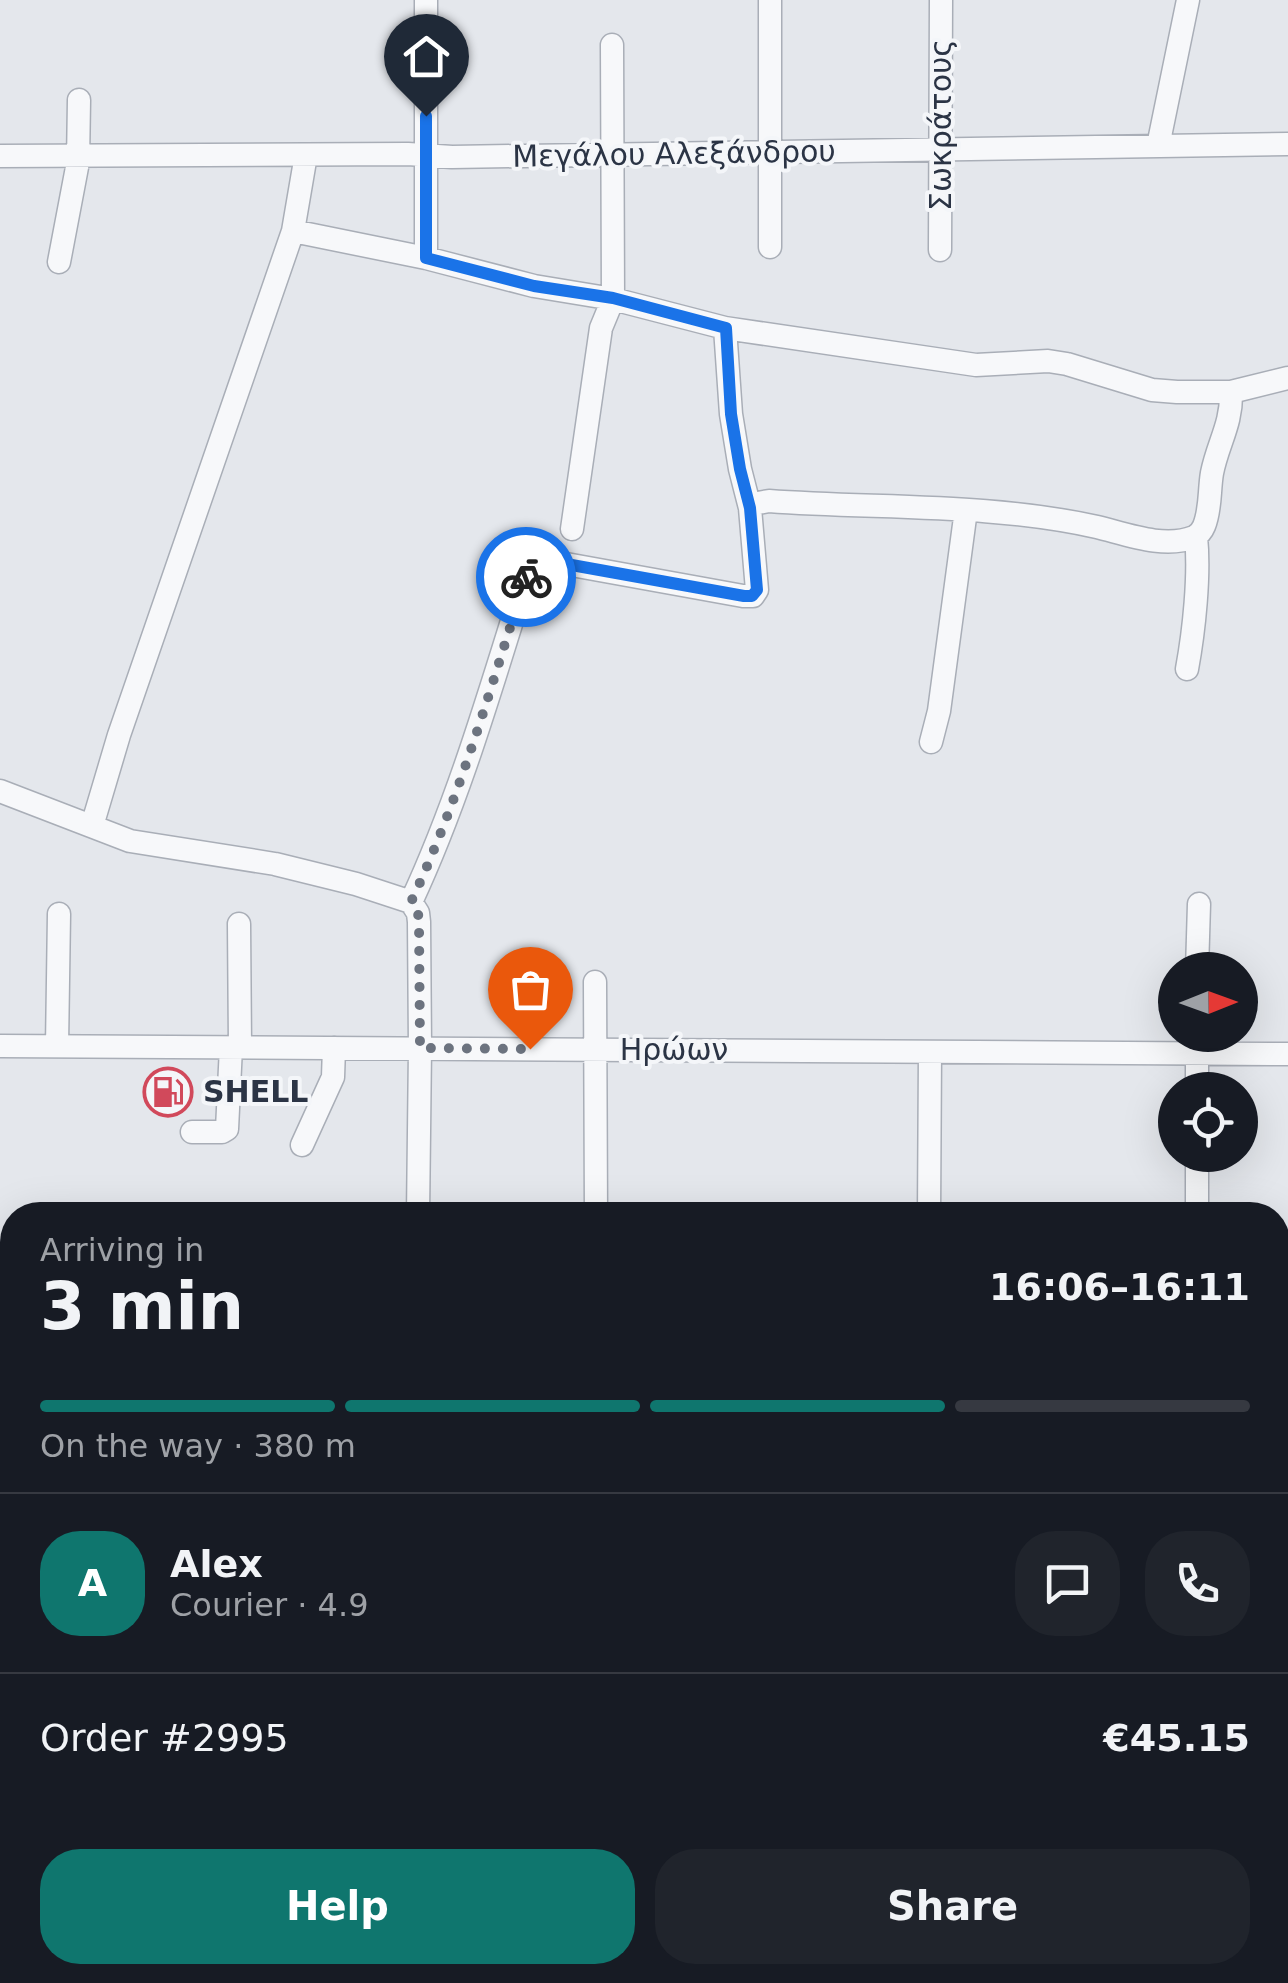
<!DOCTYPE html>
<meta charset="utf-8">
<style>
:root{--surface:#171b24;--page:#20242c;--text:#f1f3f6;--muted:#9ea1a6;--line:#363941;--accent:#0f766e}
body{margin:0;font-family:"DejaVu Sans",sans-serif;background:var(--page);color:var(--text);height:100vh;display:flex;flex-direction:column;font-size:38px;white-space:nowrap}
*{box-sizing:border-box;margin:0}
p{font-size:32px;color:var(--muted)}
.icon{flex:none;width:55px;height:55px;fill:none;stroke:currentColor;stroke-width:2;stroke-linecap:round;stroke-linejoin:round}
.map{position:relative;flex:1;overflow:hidden}
.side{position:absolute;left:0px;top:1202px;width:1290px;height:782px;display:flex;flex-direction:column;background:var(--surface);border-radius:40px 40px 0 0;box-shadow:0 10px 40px #0002}
.side>*{flex:none}
.needle{width:65px;rotate:89deg}
.controls{position:absolute;left:1158px;top:952px;display:grid;gap:20px}
.controls a{display:grid;place-items:center;width:100px;height:100px;border-radius:50%;background:var(--surface);box-shadow:0 10px 40px #0002;font-size:50px}
.pin{position:absolute;display:grid;place-items:center;width:85px;height:85px;color:#fff;margin:-102px -42px;border-radius:50% 50% 50% 0;rotate:-45deg;box-shadow:0 0 10px #0007}
.pin .icon{rotate:45deg}
.courier{position:absolute;display:grid;place-items:center;width:100px;height:100px;margin:-50px;border:8px solid #1a73e8;border-radius:50%;background:#fff;color:#222;box-shadow:0 2px 12px #0007}
.head em{font-style:normal;font-weight:600}
.head div{display:flex;flex-direction:column-reverse}
.head{display:flex;align-items:center;justify-content:space-between;height:170px;padding:0 40px}
h1{font-size:65px;font-weight:600;line-height:75px}
.bar{display:grid;grid-template-columns:repeat(4,1fr);gap:15px 10px;align-content:center;height:120px;padding:0 40px}
.bar i{height:12px;border-radius:8px;background:var(--line)}
.bar .selected{background:var(--accent)}
.bar p{grid-column:span 4}
.line{display:flex;align-items:center;gap:25px;padding:0 40px;border-top:2px solid var(--line)}
.line div{flex:1}
.round{display:grid;place-items:center;flex:none;width:105px;height:105px;border-radius:40px;background:var(--page)}
.primary-button{display:flex;gap:20px;margin-top:auto;padding:20px 40px}
.primary-button a{flex:1;height:115px;border-radius:40px;background:var(--accent);color:#fff;font-size:40px;font-weight:600;line-height:115px;text-align:center}
.primary-button a+a{background:var(--page);color:var(--text)}
.map>svg:first-child{display:block}
</style>
<div class="map">
<svg width="1288" height="1983" viewBox="0 0 1288 1983">
<rect width="100%" height="100%" fill="#e4e7ec"/>
<path fill="#d2d6de" d="M1288 1559V1983H1176V1973L1278 1972V1565Z"/>
<path fill="#c9d6c5" d="M1278 1796H1288V1875H1278Z
M1288 1959V1979C1267 1983 1248 1983 1229 1973L1278 1972V1963Z"/>
<g fill="none" stroke-linecap="round" stroke-linejoin="round">
<g stroke="#a9aeb7" stroke-width="25">
<path id="minor" d="M1158 146 1188 0
M0 156 408 154 452 157 1288 144
M293 231 426 258 534 286 613 299 725 328 976 365 1048 361 1067 364 1152 390 1177 392H1231L1288 378
M770 247V0
M940 250 941 0
M426 258V0
M59 262 78 162 79 100
M750 508 758 503 769 501C878 509 989 503 1097 527 1126 534 1164 549 1194 537 1200 534 1202 531 1204 526 1211 509 1209 490 1212 473 1218 443 1232 424 1231 392
M572 529 601 328 613 299 612 45
M1187 669C1194 631 1200 575 1196 536
M931 742 939 711 966 510
M0 791 130 841 275 864 356 884 411 902 418 913 419 922 420 1048 418 1215
M92 826 119 735 293 231 306 155
M411 902C460 797 492 684 527 573L534 565 555 562 743 596H753L757 590 750 508 740 469 731 414 725 328
M239 924 240 1047
M1197 970 1199 904
M595 982 596 1215
M0 1046 1288 1054
M57 1046 59 914
M1197 1090V1035
M192 1132H222L227 1129 231 1047
M302 1145 333 1077 334 1048
M1197 1155V1215
M929 1215 930 1052
M1278 1356 1288 1311
M1278 1532 1288 1527
M0 1735 12 1737
M480 1972 499 1983
M592 1972V1983
M761 1972V1983
M390 1983 398 1972
M917 1983V1972"/>
</g>
<use href="#minor" stroke="#f7f8fa" stroke-width="22"/>
</g>
<path fill="#a1a5ae" d="M161 1081 187 1099 183 1104 157 1105V1086Z
M1288 1599V1706L1284 1697 1278 1699V1606Z"/>
<path fill="#83868d" d="M161 1099H187L183 1104 157 1105Z
M1288 1682V1692L1284 1697 1278 1699V1694L1285 1683Z"/>
<path fill="#bbc0ca" stroke="#83868d" stroke-width="2.5" d="M161 1081H187V1099H161Z
M1284 1598 1288 1599V1682L1285 1683 1278 1669V1606Z"/>
<g fill="none" stroke-linecap="round" stroke-linejoin="round">
<path stroke="#6c737f" stroke-width="10" stroke-dasharray="0 18" d="M526 577C491 686 460 798 411 902L418 913 419 922 420 1048 530 1049"/>
<path stroke="#1a73e8" stroke-width="12" d="M426 116V258L534 286 613 298 726 328 731 414 740 469 750 508 757 590 752 596H744L555 562 534 565 526 577"/>
</g>
<defs>
<g id="fuel-ring" transform="scale(2.5)"><circle r="9.5" fill="#f4f6f9" stroke="#d1495b" stroke-width="1.5"/><path d="M-5.5-6h7V0h2V4h1.3V-2.5L3-4.5l.8-.8L6-3V5H2.5V1h-1V6h-7ZM-4.2-4.7v3.2H.2V-4.7Z" fill="#d1495b"/></g>
</defs>
<g fill-rule="evenodd">
<use href="#fuel-ring" x="168" y="1092"/>
</g>
<g text-anchor="middle" stroke-width="8" stroke-linejoin="round" paint-order="stroke">
<g font-size="30" fill="#2b3445" stroke="#f4f6f9">
<text transform="translate(941 125) rotate(-90)" y="10">Σωκράτους</text>
<text transform="translate(674 154) rotate(-1)" y="10">Μεγάλου Αλεξάνδρου</text>
<text x="674" y="1060">Ηρώων</text>
</g>
<g font-size="30" font-weight="bold" fill="#2b3445" stroke="#f4f6f9" text-anchor="start">
<text x="203" y="1102">SHELL</text>
</g>
</g>
</svg>
<div class="controls">
<a><svg class="needle" viewBox="-14 -14 28 28"><path d="M0-13l5 13h-10z" fill="#e53935"/><path d="M0 13l5-13h-10z" fill="#9ea1a6"/></svg></a>
<a><svg class="icon" aria-label="locate" viewBox="0 0 24 24"><circle cx="12" cy="12" r="6"/><path d="M12 2v4M12 18v4M2 12h4M18 12h4"/></svg></a>
</div>
<div class="pin" style="left:530px;top:1049px;background:#ea580c"><svg class="icon" aria-label="bag" viewBox="0 0 24 24"><path d="M5 8h14l-1 12H6zM9 8a3 3 0 0 1 6 0"/></svg></div>
<div class="pin" style="left:426px;top:116px;background:#1f2937"><svg class="icon" aria-label="home" viewBox="0 0 24 24"><path d="M3 11l9-7 9 7M6 9v11h12V9"/></svg></div>
<div class="courier" style="left:526px;top:577px"><svg class="icon" aria-label="bike" viewBox="0 0 24 24"><circle cx="6" cy="16" r="4"/><circle cx="18" cy="16" r="4"/><path d="M6 16l4-8h5l3 8M10 8l3 8H6M13 5h3"/></svg></div>
<section class="side">
<div class="head"><div><h1>3 min</h1><p>Arriving in</p></div><em>16:06–16:11</em></div>
<div class="bar"><i class="selected"></i><i class="selected"></i><i class="selected"></i><i></i><p>On the way · 380 m</p></div>
<div class="line" style="height:180px"><b class="round" style="background:var(--accent);color:#fff">A</b><div><b>Alex</b><p>Courier · 4.9</p></div><a class="round"><svg class="icon" aria-label="chat" viewBox="0 0 24 24"><path d="M4 5h16v11H9l-5 4z"/></svg></a><a class="round"><svg class="icon" aria-label="phone" viewBox="0 0 24 24"><path d="M5 4h4l2 5-3 2q2 4 5 5l2-3 5 2v4C11 20 4 13 5 4z"/></svg></a></div>
<div class="line" style="height:130px"><div>Order #2995</div><b>€45.15</b></div>
<div class="primary-button"><a>Help</a><a>Share</a></div>
</section>
</div>
